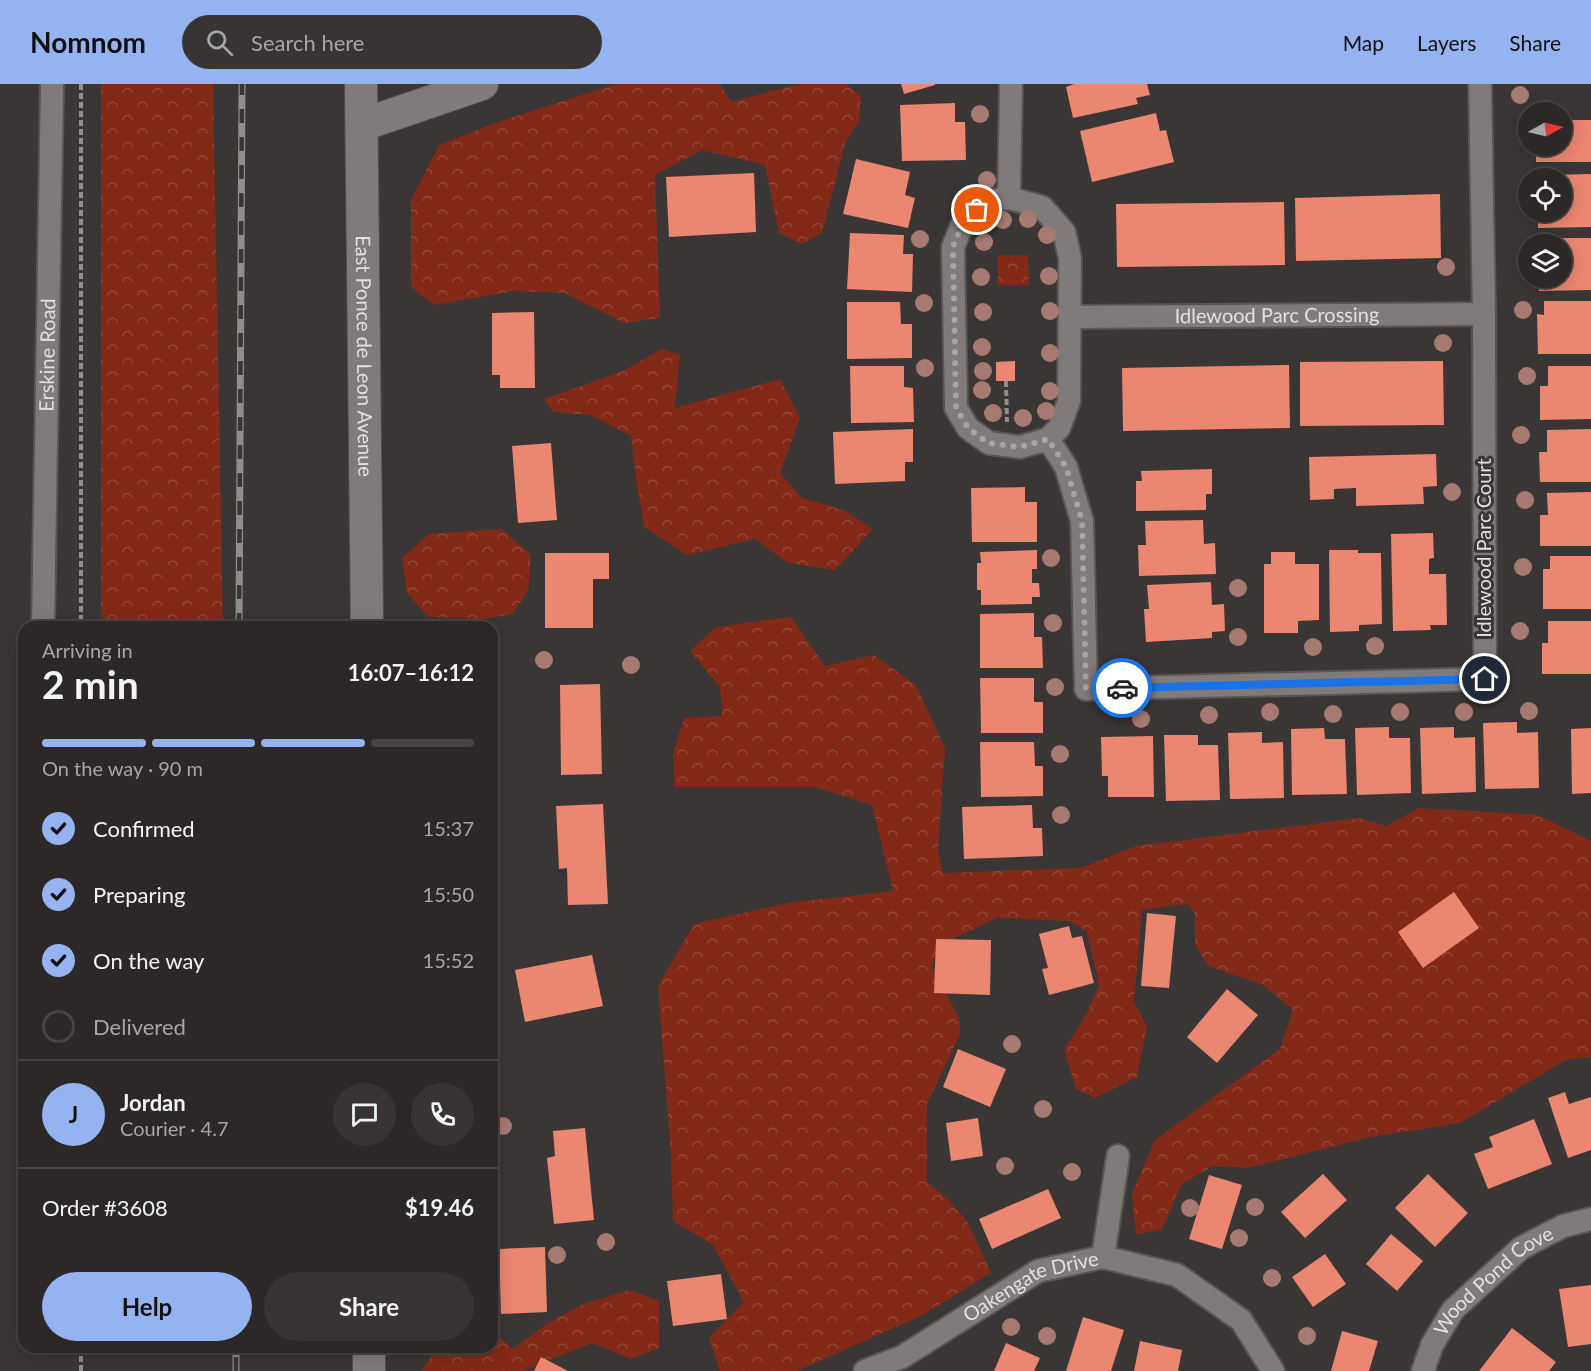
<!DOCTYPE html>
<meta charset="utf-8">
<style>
:root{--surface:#2c2828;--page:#383434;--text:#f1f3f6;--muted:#a6a6a8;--line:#484445;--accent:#95b2f1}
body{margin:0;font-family:Lato,sans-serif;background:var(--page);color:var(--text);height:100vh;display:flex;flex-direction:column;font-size:22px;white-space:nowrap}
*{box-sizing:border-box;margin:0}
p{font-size:20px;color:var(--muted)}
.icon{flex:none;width:33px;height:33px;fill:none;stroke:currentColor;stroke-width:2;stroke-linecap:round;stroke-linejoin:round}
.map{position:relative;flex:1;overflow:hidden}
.drawer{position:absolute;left:18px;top:537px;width:480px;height:732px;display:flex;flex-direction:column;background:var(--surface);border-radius:18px;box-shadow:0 3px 15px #0003,0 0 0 2px var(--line)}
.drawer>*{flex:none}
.needle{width:39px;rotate:82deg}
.fabs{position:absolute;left:1518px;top:18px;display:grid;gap:12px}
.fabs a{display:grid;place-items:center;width:54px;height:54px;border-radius:50%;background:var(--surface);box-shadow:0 3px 15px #0003,0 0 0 2px var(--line);font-size:30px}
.pin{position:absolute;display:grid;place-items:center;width:51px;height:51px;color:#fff;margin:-26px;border:3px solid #fff;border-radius:50%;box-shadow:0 2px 6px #0007}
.courier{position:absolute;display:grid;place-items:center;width:60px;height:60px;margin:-30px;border:4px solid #1a73e8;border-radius:50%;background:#fff;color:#222;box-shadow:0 2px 8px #0007}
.overview em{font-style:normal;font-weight:700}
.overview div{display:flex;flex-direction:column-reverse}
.overview{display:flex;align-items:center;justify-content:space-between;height:102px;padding:0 24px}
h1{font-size:39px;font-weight:700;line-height:45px}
.bar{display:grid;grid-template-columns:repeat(4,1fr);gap:9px 6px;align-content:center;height:72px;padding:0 24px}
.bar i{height:8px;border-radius:4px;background:var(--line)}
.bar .on{background:var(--accent)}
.bar p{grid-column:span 4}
.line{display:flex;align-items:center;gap:15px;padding:0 24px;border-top:2px solid var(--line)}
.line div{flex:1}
.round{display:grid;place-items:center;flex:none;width:63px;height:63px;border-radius:32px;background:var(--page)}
ol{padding:0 24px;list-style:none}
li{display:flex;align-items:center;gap:18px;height:66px}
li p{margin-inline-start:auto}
li .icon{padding:6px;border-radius:50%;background:var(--accent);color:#111;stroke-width:4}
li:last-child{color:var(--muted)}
li i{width:33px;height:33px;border:3px solid var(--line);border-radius:50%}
.action{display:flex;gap:12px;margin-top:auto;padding:12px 24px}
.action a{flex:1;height:69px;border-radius:36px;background:var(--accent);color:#111;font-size:24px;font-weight:700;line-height:69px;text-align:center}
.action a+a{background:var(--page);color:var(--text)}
header{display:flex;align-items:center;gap:36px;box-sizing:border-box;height:84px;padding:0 30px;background:var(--accent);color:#111}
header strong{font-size:28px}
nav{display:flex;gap:33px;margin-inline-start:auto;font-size:21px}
.search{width:420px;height:54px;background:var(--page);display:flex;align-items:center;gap:15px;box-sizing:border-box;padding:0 21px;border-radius:33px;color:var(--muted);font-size:22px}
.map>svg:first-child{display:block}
</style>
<header>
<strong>Nomnom</strong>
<div class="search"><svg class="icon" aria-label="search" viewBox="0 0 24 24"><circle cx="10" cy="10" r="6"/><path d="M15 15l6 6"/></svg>Search here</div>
<nav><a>Map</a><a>Layers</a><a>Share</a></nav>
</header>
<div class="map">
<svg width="1591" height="1287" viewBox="0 0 1591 1287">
<defs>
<pattern id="forest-crowns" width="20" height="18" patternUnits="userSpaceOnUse" patternTransform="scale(1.5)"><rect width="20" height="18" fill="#822918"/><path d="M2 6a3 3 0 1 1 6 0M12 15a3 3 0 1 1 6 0" fill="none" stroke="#944839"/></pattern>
</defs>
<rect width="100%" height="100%" fill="#3a3635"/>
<path fill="url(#forest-crowns)" d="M101 0H213L223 543H101Z
M616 0H720L731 18 799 0H846L861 12 859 37 845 59 822 149 802 160 779 149 765 81 702 66 655 91 660 234 624 239 564 209 514 207 434 221 411 203V116L439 61 495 39Z
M998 171H1028L1029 201H998Z
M662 265 680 271 675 324 780 295 800 334 780 389 802 414 844 426 873 445 835 486 788 479 755 455 687 471 644 443 636 395 631 352 590 331 553 328 544 315 623 287Z
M502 445 531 471 528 507 513 530 482 535 428 533 407 509 402 474 429 450Z
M791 533 825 582 874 571 916 601 945 664 938 765 943 789 1081 784 1136 762 1359 734 1386 742 1419 724 1538 731 1591 757V973L1566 976 1460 1039 1371 1053 1248 1084 1212 1082 1181 1101 1162 1146 1136 1150 1132 1110 1155 1056 1280 965 1293 926 1263 901 1208 882 1195 860V830L1188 820 1142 826 1134 918 1147 942 1137 993 1095 1014 1076 1005 1064 966 1087 929 1099 901 1087 848 1070 837 997 834 938 862 932 883 960 936V950L927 1020V1098L949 1116 967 1137 991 1189 923 1231 797 1287H720L709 1254 744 1218 713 1161 673 1137 671 1070 658 902 694 840 788 819 893 807 872 721 814 703H674L673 669 684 634 722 632 720 603 690 567 716 543Z
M630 1206 659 1217V1264L631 1275 592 1259 522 1287H421L438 1263H492V1246L513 1265 548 1239 583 1220Z"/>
<path fill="#eb8671" d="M901 0H935V1L904 10Z
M1074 0H1147L1150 11 1136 14 1138 20 1073 34 1066 3Z
M955 19V38H965L966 76 902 77 900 21Z
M1156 29 1160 47 1166 46 1174 78 1092 98 1080 47Z
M1562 36H1591V78H1536V62H1562Z
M856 75 910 88 905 111 915 114 908 144 843 130Z
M754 89 756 148 669 153 666 93Z
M1591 90V143L1538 144V128H1562V94H1549V91Z
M1440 110 1441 174 1296 177 1295 114Z
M1284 118 1285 181 1117 183 1116 120Z
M850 149 904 151 903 170H913L912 208 847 205Z
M1549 154H1591V206L1539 207V194H1562V160H1549Z
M1544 217H1591V270H1538L1537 230 1544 231Z
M847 218H900L901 240H912V274L847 275Z
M534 228 535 304H500V291H492V229Z
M1015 277V297H996V278Z
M1443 277 1444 341 1300 342V278Z
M1289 281 1290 344 1123 347 1122 284Z
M850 282H904V303L913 304 914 338 851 339Z
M1548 282H1591V335L1540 336V302H1548Z
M913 345V378H905V397L835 400 833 348Z
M1591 345V398H1540L1539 368H1547V346Z
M551 359 557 436 518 439 512 362Z
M1436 370 1437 402 1423 403 1424 420 1356 422V404L1334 405V415L1310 416 1309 373Z
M1212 385V410H1206V426L1136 427V397H1142L1141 387Z
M1025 403V418H1037V458H972L971 404Z
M1591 408V462H1540V431H1548L1547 409Z
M1203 436 1204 460 1215 459 1216 490 1139 492 1138 461H1146L1145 437Z
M1433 449 1434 474 1429 475V490H1446L1447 541H1430L1431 546 1393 547 1391 450Z
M1037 466V485H1032V499H1039L1040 513H1032V520L981 521V506H977V479H981L980 468Z
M1329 466H1358V469H1381L1382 540 1359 541V547L1330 548Z
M1271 468H1295V480H1319V536L1298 537V549H1264V480H1271Z
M545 469H609V495H593V544H545Z
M1550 472H1591V525H1543V485H1550Z
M1211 498 1212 521 1224 520 1225 547 1212 548V554L1146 558 1144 525H1149L1147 501Z
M1034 529V553H1042L1043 584H980V530Z
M1548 537H1591V590H1542V559H1548Z
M980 594H1034V618H1043V649H981Z
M600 600 602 690 561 691 560 601Z
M1517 638V649L1538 648 1539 704 1485 705 1483 639Z
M1389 643V654H1410L1411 709 1357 711 1355 644Z
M1454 643V654L1475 653 1476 708 1422 710 1420 644Z
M1324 644 1325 655H1345L1347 710 1292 711 1291 645Z
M1591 644V709L1572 710 1571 645Z
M1262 648V659L1283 658 1284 714 1230 715 1228 649Z
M1164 651H1198V661H1218L1220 716 1166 717Z
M1153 652 1154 713H1108V692H1102L1101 653Z
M980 658H1034L1035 682H1043V712L981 713Z
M603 720 608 820 568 821 567 784 559 785 556 722Z
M1032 721 1033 744H1042L1043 772 964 775 962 723Z
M1454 808 1479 844 1423 884 1398 848Z
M1147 829 1176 832 1169 904 1141 902Z
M1069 842 1072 854 1082 852 1094 899 1049 911 1042 885 1048 884 1039 850Z
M936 855 991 856 990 911 934 909Z
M592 871 603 922 525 938 515 886Z
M1227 905 1258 931 1217 979 1187 953Z
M958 965 1006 985 990 1023 943 1003Z
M1565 1008 1569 1020 1591 1013V1066L1568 1074 1548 1014Z
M978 1034 983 1072 951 1077 946 1039Z
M1534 1035 1552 1080 1488 1105 1474 1070 1493 1063 1489 1053Z
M585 1044 594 1136 554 1140 547 1074 555 1072 553 1047Z
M1323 1090 1347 1116 1305 1154 1281 1128Z
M1428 1090 1468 1129 1435 1163 1395 1124Z
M1209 1091 1242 1101 1222 1165 1189 1155Z
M1048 1105 1061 1134 992 1165 979 1135Z
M1391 1150 1423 1177 1397 1207 1366 1180Z
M545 1163 547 1228 501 1230 499 1165Z
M1325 1170 1346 1200 1313 1223 1292 1193Z
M721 1190 727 1235 673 1242 667 1197Z
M1591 1201V1260L1568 1263 1559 1205Z
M1083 1233 1124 1246 1111 1287H1066Z
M1512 1244 1556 1278 1549 1287H1479Z
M1342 1247 1378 1257 1369 1287H1331Z
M1140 1257 1182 1266 1178 1287H1134Z
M1006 1259 1040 1274 1034 1287H994Z
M541 1273 568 1287H534Z"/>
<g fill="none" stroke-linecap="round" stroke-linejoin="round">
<g stroke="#575453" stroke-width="26">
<g id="street">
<path d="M1009 114 1042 123 1064 148 1070 174 1069 317 1059 344 1048 355 1020 363 989 359 968 344 956 324 953 163 965 134 990 117Z"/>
<path d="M1009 114 1011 0"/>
<path id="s1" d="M1071 233 1484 230"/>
<path d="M1048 355 1066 383 1082 437 1086 605 1485 595 1484 230 1480 0"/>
<path id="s2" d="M43 543 52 0"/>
<path d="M1103 1173 1118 1072"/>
<path id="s3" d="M865 1287 902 1273 1038 1187 1103 1173 1177 1191 1241 1236 1273 1287"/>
<path id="s4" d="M1423 1287 1432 1261 1453 1226 1521 1164 1563 1142 1591 1135"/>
</g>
</g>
<g stroke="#575453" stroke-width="34">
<g id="secondary">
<path id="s5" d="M361 0 367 543"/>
<path d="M362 41 482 0"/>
<path d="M369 1287V1263"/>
</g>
</g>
<path stroke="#918e8d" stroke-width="4" stroke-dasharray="6 3" stroke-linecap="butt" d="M81 0V543
M1006 297 1007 338
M81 1263V1287"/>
<use href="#street" stroke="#807b7a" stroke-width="22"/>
<use href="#secondary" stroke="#807b7a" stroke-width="32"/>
<g stroke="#908d8c" stroke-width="7">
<path id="rail" d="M239 543 242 0
M236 1287V1263"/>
</g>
<use href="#rail" stroke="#3a3635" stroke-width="4.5" stroke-dasharray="14" stroke-linecap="butt"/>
</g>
<g fill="#a67a70">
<circle cx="1520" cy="11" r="9"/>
<circle cx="980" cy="30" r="9"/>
<circle cx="987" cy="96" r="9"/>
<circle cx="1028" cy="135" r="9"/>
<circle cx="1003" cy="136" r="9"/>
<circle cx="1047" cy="151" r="9"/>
<circle cx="920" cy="155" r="9"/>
<circle cx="984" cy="158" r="9"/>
<circle cx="1446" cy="183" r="9"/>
<circle cx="1049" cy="192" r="9"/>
<circle cx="981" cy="193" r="9"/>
<circle cx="924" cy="219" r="9"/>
<circle cx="1523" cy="226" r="9"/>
<circle cx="1050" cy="227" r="9"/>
<circle cx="983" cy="228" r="9"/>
<circle cx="1443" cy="259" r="9"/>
<circle cx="982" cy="263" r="9"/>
<circle cx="1050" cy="269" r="9"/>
<circle cx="925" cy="284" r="9"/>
<circle cx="983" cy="287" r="9"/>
<circle cx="1527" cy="292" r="9"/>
<circle cx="982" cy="306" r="9"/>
<circle cx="1050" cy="307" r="9"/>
<circle cx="1046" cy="327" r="9"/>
<circle cx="993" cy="329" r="9"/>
<circle cx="1023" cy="334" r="9"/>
<circle cx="1521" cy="351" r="9"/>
<circle cx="1452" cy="408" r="9"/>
<circle cx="1525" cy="416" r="9"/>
<circle cx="1051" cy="474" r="9"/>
<circle cx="1523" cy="483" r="9"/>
<circle cx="1238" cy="504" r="9"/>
<circle cx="1053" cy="539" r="9"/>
<circle cx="1520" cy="547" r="9"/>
<circle cx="1238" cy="553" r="9"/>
<circle cx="1375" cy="562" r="9"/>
<circle cx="1313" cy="563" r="9"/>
<circle cx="544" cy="576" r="9"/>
<circle cx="631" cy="581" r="9"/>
<circle cx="1055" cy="603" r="9"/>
<circle cx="1529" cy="627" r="9"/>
<circle cx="1270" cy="628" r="9"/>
<circle cx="1400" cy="628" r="9"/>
<circle cx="1464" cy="628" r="9"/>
<circle cx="1333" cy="630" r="9"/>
<circle cx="1209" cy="631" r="9"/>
<circle cx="1141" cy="635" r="9"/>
<circle cx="1060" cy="670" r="9"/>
<circle cx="1061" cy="731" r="9"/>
<circle cx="1012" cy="960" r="9"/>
<circle cx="1043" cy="1025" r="9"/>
<circle cx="503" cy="1042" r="9"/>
<circle cx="1005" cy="1082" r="9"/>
<circle cx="1072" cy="1088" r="9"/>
<circle cx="1255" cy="1123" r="9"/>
<circle cx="1190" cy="1124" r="9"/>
<circle cx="1239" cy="1154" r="9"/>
<circle cx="606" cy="1158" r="9"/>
<circle cx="557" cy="1171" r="9"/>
<circle cx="1272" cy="1194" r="9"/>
<circle cx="1011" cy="1243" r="9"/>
<circle cx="1047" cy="1252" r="9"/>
<circle cx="1307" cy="1252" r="9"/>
</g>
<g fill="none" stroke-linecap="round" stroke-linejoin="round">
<path stroke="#a8a4a4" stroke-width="6" stroke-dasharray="0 10.8" d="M977 126 965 134 953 163 956 324 968 344 988 359 1020 363 1048 355 1066 383 1082 437 1086 605 1122 604"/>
<path stroke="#1a73e8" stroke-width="8" d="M1122 604 1485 595"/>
</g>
<g text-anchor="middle" stroke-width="6" stroke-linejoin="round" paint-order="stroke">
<g font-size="20" fill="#e3e0e0" stroke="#3a3635">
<text dy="7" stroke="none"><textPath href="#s1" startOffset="206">Idlewood Parc Crossing</textPath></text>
<text dy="7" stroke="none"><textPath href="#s2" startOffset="272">Erskine Road</textPath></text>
<text dy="7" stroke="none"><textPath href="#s5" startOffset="272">East Ponce de Leon Avenue</textPath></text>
<text transform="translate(1484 464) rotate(-90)" y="7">Idlewood Parc Court</text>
<text dy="7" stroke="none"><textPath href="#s4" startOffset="118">Wood Pond Cove</textPath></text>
<text dy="7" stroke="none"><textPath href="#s3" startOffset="188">Oakengate Drive</textPath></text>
</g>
</g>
</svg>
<div class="fabs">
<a><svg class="needle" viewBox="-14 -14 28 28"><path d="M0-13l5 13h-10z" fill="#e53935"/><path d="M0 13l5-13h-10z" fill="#a6a6a8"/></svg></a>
<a><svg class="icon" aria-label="locate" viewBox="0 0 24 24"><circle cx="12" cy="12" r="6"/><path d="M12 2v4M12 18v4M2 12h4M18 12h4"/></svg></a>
<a><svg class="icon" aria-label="layers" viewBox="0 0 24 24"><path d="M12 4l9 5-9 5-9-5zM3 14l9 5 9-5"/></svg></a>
</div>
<div class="pin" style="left:977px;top:126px;background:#ea580c"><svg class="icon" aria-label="bag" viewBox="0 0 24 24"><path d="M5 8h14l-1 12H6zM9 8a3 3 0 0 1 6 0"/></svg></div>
<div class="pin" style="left:1485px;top:595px;background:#1f2937"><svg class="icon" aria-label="home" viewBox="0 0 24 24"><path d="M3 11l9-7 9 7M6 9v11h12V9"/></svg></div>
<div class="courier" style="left:1122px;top:604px"><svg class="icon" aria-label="car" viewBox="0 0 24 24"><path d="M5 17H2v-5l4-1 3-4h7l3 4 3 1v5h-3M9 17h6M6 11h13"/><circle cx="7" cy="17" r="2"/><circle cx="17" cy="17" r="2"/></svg></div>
<section class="drawer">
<div class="overview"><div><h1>2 min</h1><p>Arriving in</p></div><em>16:07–16:12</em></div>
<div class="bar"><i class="on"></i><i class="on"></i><i class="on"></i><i></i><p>On the way · 90 m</p></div>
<ol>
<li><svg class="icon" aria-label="check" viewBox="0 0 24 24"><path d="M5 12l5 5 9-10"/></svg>Confirmed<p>15:37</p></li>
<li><svg class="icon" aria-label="check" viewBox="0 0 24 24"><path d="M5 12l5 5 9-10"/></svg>Preparing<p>15:50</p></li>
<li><svg class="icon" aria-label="check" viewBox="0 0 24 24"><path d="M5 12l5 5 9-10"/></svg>On the way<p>15:52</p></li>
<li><i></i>Delivered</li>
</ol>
<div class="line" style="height:108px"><b class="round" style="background:var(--accent);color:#111">J</b><div><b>Jordan</b><p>Courier · 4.7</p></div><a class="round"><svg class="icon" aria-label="chat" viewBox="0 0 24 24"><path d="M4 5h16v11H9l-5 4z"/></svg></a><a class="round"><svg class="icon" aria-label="phone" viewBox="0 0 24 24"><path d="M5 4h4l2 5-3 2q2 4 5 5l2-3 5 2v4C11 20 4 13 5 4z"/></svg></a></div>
<div class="line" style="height:78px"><div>Order #3608</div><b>$19.46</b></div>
<div class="action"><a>Help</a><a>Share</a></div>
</section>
</div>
